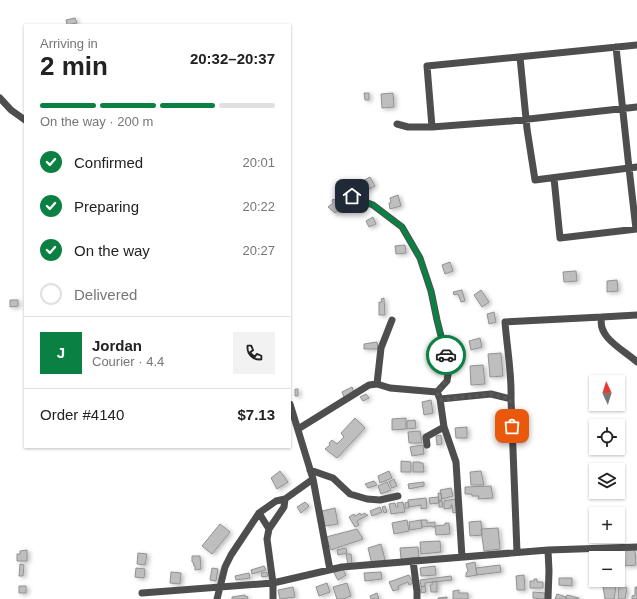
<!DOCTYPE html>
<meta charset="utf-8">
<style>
:root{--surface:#fff;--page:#f2f2f2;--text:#222;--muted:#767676;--line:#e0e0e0;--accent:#0b8043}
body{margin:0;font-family:Arial,sans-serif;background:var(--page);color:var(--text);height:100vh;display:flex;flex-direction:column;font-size:15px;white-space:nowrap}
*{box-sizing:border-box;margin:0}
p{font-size:13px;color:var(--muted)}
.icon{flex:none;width:22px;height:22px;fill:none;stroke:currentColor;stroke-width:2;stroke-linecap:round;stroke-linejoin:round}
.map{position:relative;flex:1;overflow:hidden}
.side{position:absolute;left:24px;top:24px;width:267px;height:424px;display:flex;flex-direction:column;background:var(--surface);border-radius:0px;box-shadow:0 1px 3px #0004}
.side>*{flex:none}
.needle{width:26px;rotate:356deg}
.fabs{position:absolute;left:589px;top:375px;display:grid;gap:8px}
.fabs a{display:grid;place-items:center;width:36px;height:36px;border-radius:0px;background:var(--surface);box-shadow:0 1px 3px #0004;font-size:20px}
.pin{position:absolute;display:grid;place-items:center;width:34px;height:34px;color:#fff;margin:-17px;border-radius:8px;box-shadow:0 2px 6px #0006}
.courier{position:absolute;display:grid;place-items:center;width:40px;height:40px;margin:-20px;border:3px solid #0b8043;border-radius:50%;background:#fff;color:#222;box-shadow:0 1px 5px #0007}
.headline em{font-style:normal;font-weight:800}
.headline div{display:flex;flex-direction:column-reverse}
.headline{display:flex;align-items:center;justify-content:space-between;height:68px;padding:0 16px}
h1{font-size:26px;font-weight:800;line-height:30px}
.bar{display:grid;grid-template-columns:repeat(4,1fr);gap:6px 4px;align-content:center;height:48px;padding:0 16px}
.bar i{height:5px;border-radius:3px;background:var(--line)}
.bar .active{background:var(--accent)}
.bar p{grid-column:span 4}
.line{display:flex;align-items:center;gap:10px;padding:0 16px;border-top:1px solid var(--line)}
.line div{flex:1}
.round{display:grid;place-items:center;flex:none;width:42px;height:42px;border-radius:0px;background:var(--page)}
ol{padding:0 16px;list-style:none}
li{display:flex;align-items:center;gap:12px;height:44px}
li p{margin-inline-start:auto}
li .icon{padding:4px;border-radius:50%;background:var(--accent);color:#fff;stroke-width:4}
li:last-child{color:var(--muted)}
li i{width:22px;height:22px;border:2px solid var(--line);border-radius:50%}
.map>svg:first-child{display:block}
</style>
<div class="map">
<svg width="637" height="599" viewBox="0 0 637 599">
<defs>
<filter id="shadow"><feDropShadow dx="2.5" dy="1.5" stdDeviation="2" flood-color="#0004"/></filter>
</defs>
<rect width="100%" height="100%" fill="#fff"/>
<path fill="#bebebe" stroke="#929292" filter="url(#shadow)" d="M75 18 77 23 67 25 66 20Z
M364 93H369V100H365Z
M393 93 394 107 382 108 381 94Z
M370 177 375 186 365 191 361 182Z
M398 195 401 206 390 209 389 203H391L390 198Z
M338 198 345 205 335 213 328 207 333 203 332 201 333 199 335 200Z
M373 217 376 224 369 227 366 221Z
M405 245 406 253 396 254 395 246Z
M450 262 453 271 445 274 442 265Z
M576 271 577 281 564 282 563 272Z
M617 280 618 291 607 292V281Z
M462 290 465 301 461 302 458 294 454 295 453 292Z
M481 290 489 302 482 307 474 295Z
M384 298 385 315H379V302H382L381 299Z
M10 300H18V306L10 307Z
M494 312 496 322 489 324 487 314Z
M480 338 482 347 471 350 469 341Z
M377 342 378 349H364V344Z
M501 353 503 376 490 377 488 354Z
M483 365 485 384 471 385 470 366Z
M352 387 354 393 344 397 342 392Z
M295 389H298V396H295Z
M366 394 369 398 363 401 360 397Z
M431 400 433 413 424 415 422 402Z
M355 418 365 428 337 458 325 449 330 445 329 443 332 440 337 444 344 437 341 433Z
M406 418V429L392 430V419Z
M415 420 416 428 407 429V421Z
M467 427V438H456L455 428Z
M420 431 422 443H409L408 432Z
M441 435 442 444 437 445 436 436Z
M423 445 424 454 412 456 410 447Z
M401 461 411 462V472H401Z
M413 462H420V463H423L424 472H413Z
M280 471 288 482 277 489 271 478Z
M389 471 392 478 380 483 378 476Z
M481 471 484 485H471L470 472Z
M394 479 397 486 392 488 389 482Z
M374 481 377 485 368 488 365 484Z
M387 482 391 490 381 494 378 486Z
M424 482V486L409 489 408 484Z
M491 486 493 498 478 499 479 496H472V494H465V487Z
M451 488 453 496 442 499 440 490Z
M438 493H441L442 499H441V501H439Z
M438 497 439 503 430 504 429 498Z
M426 498 427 508 421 509V505L409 507 408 500Z
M455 499 457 512 453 513 452 505H451V508L444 509V501Z
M439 501H442L443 507H439Z
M305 502 309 506 301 513 297 507Z
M403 502 405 512 391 514 389 504 395 503 396 507H398L397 503Z
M408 502 409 508H405V503Z
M385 506 387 512 384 513 382 507Z
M380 507 382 512 372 516 370 511Z
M335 508 338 524 325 526 322 511Z
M360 513 361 515 365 513 366 515H368L357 521 359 525 355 527 349 517 354 514 355 516Z
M407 520 409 531 394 534 392 523Z
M421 520 422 528 410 530 409 522Z
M421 520H427V523L435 522V527H432V526L422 527Z
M481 521 482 535 470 536 469 522Z
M445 523H449L450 534 436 535 435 526 445 525Z
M220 524 230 532 212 554 202 546Z
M498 528 500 549 484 551 481 529Z
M357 529 363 539 331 550 326 537Z
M440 541 441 552 421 554 420 542Z
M381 544 385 560 372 564 368 548Z
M418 547 419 557 401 559 400 548Z
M346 548 347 553 338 555 337 550Z
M27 550V561H17V554H20V551Z
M635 550 636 565 625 566 624 551Z
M600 552H611L612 558H601Z
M138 553 147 554 145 565 137 564Z
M346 554H351L352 564 348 565Z
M192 556H200L201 569 195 570V566H194L193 562H192Z
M475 562 477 575 466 577V573L468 571 466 564Z
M592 563H596V571H593Z
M20 564 24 565 23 576H19Z
M500 565 501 572 477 575 476 568Z
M264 566 266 570 252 574 251 570Z
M435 566 436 575 421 576 420 568Z
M136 568 145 569 144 578 135 577Z
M212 568 218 569 216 581 210 580Z
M342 568 346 575 338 580 334 573Z
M171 572 181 573 180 584 170 583Z
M267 572 268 576 262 577 261 573Z
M381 572 382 579 365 581 364 573Z
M249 573 250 578 236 580 235 576Z
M409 575 413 583 409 585 408 582 398 586 399 589 393 591 389 582Z
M524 575 525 590H517L516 576Z
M451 576 452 580 425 583V586L421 587 420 580Z
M559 578H572V586L559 585Z
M534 579H537V582H543V588H530V581H534Z
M602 580 616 586 614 599H605Z
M437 581V592H431L430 585H432V582Z
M327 583 330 592 319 596 316 587Z
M347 583 351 596 343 599H337L333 587Z
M619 584 627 588 625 599H618Z
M19 586H26V593H19Z
M425 586 426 592 421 593V587Z
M293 587 295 597 280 599 278 590Z
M635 587H637V599H632V596L635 595Z
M459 590V593H468V599H453V591Z
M533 592 545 593V599L533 598Z
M377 593 379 599H371L370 596Z
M557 594 566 597 565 599H555Z
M245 595V597L247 596 248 599H232V597Z
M567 595 579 598V599H566Z
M447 597V599H438V598Z"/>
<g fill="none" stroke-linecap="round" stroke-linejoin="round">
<path stroke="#4e4e4e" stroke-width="7" d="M637 45 427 66 432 127 511 121 637 107
M520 57 527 129 535 180 629 168 616 47
M0 98 11 110 25 120
M397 124 408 127H432
M554 178 560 238 637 229
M352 197 373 205 402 227 420 258 431 291 437 320 449 368 447 381 437 392 440 399 444 427 456 462 462 557
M636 229 629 168 637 167
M602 317 637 315
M392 320 381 348 377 384 390 388 437 392
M440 399 491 394 511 399
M290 404 313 479 330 570
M298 429 369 385 377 384
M427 445 426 437 444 427
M310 470 333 478 350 494 367 499 380 500 398 496
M259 513 269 529 284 507 285 499
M517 552 511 399C512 374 507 348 505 322L602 317C596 337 624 350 637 362
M413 561 417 591V599
M142 593 273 583 267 539 269 529
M217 599 225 567 231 555 259 513 276 501 285 499 313 479
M273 599V583L342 567 548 550 637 547
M548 599 549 571 548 550"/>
</g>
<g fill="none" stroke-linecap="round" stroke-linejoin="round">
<path stroke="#595959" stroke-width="4" stroke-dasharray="0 7.2" d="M446 355C451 374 449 378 437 392L440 400 491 394 510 399 512 426"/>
<path stroke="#0b8043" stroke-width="5" d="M352 196 373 205 402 227 420 258 431 291 437 320 446 355"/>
</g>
</svg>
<div class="fabs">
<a><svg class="needle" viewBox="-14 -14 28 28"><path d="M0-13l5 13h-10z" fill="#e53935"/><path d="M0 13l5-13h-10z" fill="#767676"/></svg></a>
<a><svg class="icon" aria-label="locate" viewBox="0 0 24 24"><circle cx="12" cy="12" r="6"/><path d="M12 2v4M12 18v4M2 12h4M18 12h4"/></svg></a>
<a><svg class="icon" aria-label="layers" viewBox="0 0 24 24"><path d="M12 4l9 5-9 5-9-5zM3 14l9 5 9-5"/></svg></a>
<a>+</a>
<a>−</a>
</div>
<div class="pin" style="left:512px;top:426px;background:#ea580c"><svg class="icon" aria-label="bag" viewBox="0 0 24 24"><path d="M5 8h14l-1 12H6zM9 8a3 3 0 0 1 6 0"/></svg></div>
<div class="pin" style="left:352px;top:196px;background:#1f2937"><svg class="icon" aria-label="home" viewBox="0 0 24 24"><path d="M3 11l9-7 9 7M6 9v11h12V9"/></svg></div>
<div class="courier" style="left:446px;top:355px"><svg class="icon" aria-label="car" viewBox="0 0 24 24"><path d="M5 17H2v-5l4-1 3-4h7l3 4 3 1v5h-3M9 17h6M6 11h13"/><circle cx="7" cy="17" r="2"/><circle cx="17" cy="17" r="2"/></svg></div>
<section class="side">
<div class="headline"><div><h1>2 min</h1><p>Arriving in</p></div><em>20:32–20:37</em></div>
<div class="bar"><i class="active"></i><i class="active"></i><i class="active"></i><i></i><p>On the way · 200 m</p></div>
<ol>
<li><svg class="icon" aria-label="check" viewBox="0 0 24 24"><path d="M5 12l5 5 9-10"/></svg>Confirmed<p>20:01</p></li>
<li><svg class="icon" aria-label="check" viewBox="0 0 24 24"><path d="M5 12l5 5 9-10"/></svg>Preparing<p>20:22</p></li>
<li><svg class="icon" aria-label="check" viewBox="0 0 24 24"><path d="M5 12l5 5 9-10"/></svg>On the way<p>20:27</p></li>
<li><i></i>Delivered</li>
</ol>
<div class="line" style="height:72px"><b class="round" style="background:var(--accent);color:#fff">J</b><div><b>Jordan</b><p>Courier · 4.4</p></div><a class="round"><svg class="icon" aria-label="phone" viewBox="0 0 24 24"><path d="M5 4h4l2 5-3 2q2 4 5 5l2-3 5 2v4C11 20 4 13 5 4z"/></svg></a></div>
<div class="line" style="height:52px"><div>Order #4140</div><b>$7.13</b></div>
</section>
</div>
